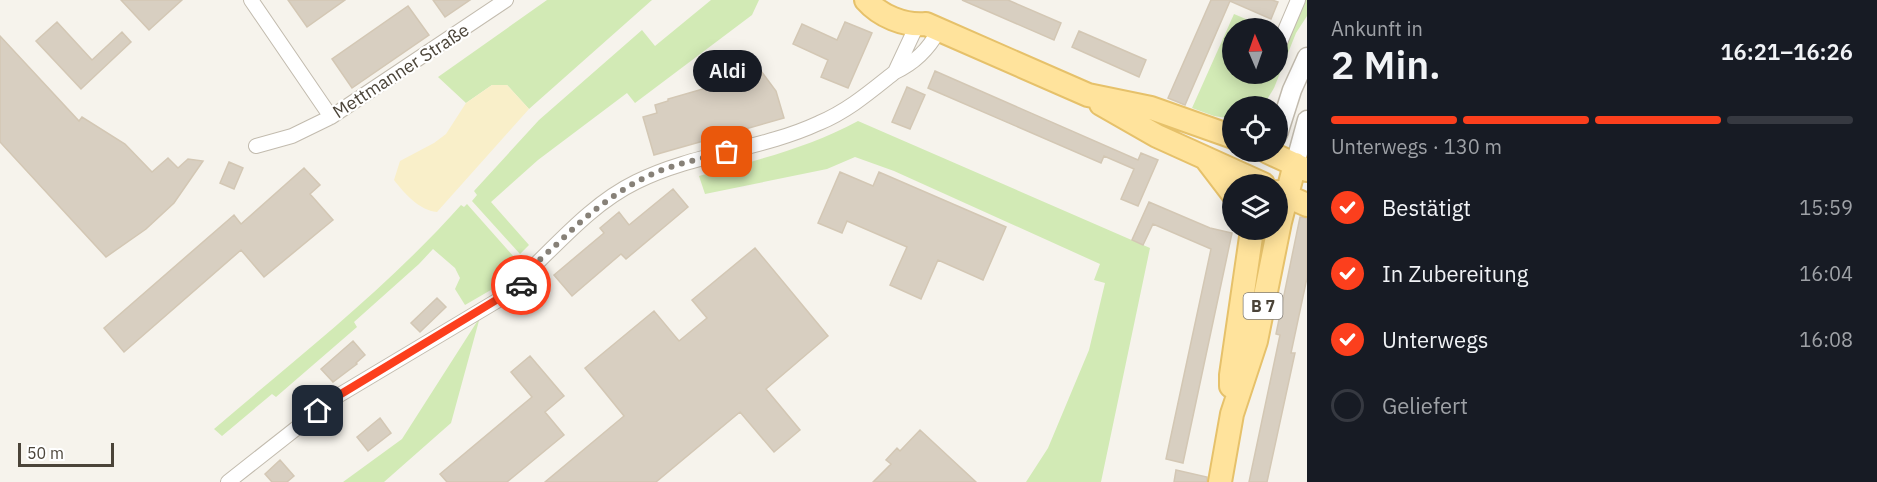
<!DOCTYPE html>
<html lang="de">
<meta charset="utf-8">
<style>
:root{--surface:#171b24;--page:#242831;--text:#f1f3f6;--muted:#9ea1a6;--line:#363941;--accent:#fc3f1d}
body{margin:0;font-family:"IBM Plex Sans",sans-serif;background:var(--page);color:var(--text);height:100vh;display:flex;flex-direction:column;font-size:22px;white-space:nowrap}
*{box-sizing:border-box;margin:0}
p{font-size:20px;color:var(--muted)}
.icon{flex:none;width:33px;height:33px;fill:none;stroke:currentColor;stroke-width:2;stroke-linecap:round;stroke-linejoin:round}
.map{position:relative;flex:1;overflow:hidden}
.panel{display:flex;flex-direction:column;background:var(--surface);width:570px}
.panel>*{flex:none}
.needle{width:39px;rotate:358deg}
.tools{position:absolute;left:1222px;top:18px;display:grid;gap:12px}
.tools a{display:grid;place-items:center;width:66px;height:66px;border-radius:50%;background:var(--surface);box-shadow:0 3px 15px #0003;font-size:30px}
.scale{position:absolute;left:18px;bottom:15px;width:96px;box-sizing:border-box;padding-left:6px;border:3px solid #4b4439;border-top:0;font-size:16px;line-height:21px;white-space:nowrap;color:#4b4439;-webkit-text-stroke:4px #fff;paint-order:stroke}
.pin{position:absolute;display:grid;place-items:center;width:51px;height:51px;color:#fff;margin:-26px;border-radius:12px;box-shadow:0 3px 9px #0006}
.courier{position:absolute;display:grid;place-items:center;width:60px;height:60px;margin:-30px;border:4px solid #fc3f1d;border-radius:50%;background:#fff;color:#222;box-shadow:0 2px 8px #0007}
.bubble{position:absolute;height:42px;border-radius:21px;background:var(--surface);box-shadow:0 3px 15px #0003;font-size:20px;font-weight:600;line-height:42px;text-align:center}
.head em{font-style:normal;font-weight:600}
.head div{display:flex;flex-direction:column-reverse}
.head{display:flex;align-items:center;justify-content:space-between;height:102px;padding:0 24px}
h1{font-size:39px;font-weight:600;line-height:45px}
.bar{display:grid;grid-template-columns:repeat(4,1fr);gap:9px 6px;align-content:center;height:72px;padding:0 24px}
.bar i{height:8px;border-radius:4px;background:var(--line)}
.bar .current{background:var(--accent)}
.bar p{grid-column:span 4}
ol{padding:0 24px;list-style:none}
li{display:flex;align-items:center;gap:18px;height:66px}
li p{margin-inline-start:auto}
li .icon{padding:6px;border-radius:50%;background:var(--accent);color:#fff;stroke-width:4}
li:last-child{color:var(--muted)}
li i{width:33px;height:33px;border:3px solid var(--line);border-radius:50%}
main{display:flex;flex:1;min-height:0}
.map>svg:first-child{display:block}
</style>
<main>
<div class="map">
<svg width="1307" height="482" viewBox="0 0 1307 482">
<rect width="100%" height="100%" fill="#f6f3ec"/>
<path fill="#d2eab5" d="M547 0H652L529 109 507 85H492L466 103 438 77Z
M711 0H759L752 15 635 103 627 93 538 160 491 202 529 245 520 254 472 201 477 195 474 191 539 120 642 30 655 46Z
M1304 0H1307V16L1296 33 1274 88 1265 103 1261 106H1233V119L1214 116 1192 108 1234 14 1267 28H1233V74H1278V62Z
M858 121 1150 248 1101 482H1026L1048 448 1089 350 1105 283 1094 280 1100 264 894 171 855 157 827 169 705 194 699 176C754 161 808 148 858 121Z
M467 204 515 258 504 271 496 287 465 305 455 289 460 278 455 268 433 249 419 264 354 322 357 327 276 397 272 394 222 436 214 429C298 357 387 288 461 205L464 207Z
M480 317 451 423 384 482H343L402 439Z"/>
<path fill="#f9efc9" d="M492 85H507L529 109 437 212C419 210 405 194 394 180L400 161 434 143 446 134 466 103Z"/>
<path fill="#d8cfc1" stroke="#d3c7b4" stroke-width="1.5" d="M121 0H182L149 30Z
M288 0H345L307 27Z
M433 0H470L445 17Z
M962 0H1008L1061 23 1054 40Z
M1211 0H1272L1278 2 1271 19 1230 1 1185 105 1168 98Z
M408 6 429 35 352 88 332 59Z
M57 22 92 60 122 32 131 42 81 89 36 41Z
M845 22 872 33 848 88 821 77 828 60 793 44 802 24 837 40Z
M1079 31 1146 60 1139 77 1072 47Z
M0 36 79 121 82 117 125 144 152 172 168 158 178 168 188 159 203 161 174 203 146 229 106 257 0 142Z
M755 63 776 91 784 118 654 155 643 117 657 113 655 105 668 101V99L734 80 731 70Z
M935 71 1138 160 1141 153 1158 160 1138 206 1121 199 1134 169 1104 156 1101 163 928 88Z
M907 87 925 95 910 129 892 122Z
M229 162 243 168 234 189 220 183Z
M304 168 320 185 310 194 333 220 264 277 241 250 124 352 104 328 234 215 241 224Z
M840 172 873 186 879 172 1006 227 983 280 938 260 921 299 890 285 907 247 847 221 842 233 818 223Z
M673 189 688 207 626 259 621 254 572 296 554 275 604 233 600 228 619 212 629 225Z
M1149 202 1210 228 1232 233 1183 463 1166 459 1211 249 1153 224 1143 245 1132 240Z
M1300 217 1307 218V278L1291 353H1295L1267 482H1249L1280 335 1276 334Z
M755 248 828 336 766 389 800 430 774 452 740 412 656 482H545L624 416 585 368 654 311 679 341 707 318 692 300Z
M437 298 446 307 420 332 411 323Z
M353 341 365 355 356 363 357 364 333 382 321 369Z
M530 356 564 396 545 412 564 435 507 482H447L440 474 532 397 511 372Z
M380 418 391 433 368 451 357 437Z
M920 430 976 482H873L891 464 886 460 897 448 900 451Z
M280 460 294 476 287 482H272L265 474Z
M1176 470 1207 477V482H1174Z"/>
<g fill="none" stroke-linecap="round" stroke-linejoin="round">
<g stroke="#c2bbae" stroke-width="16">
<path id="minor" d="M251 0 331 117
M917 25 895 72C915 63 928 50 939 30
M1278 47 1298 0
M256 146 292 136 331 117 506 0
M228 482 336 397 520 287 524 277 531 269C563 238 595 202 636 182 694 153 761 150 819 123 848 111 871 91 895 72"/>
</g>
<g stroke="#c2bbae" stroke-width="21">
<path id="tertiary" d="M1278 134 1292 90 1307 57
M1295 164 1307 120"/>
</g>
<g stroke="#e6c16a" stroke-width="26">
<path id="primary" d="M866 0C880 16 904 26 926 24L1088 95 1151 108 1233 137
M1101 104 1157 136 1263 184
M1268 152 1307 170
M1207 160 1233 194
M1278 192 1307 205
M1231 386V375L1252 230
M1220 482 1232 414 1256 341 1280 222 1295 164"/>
</g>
<use href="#minor" stroke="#fff" stroke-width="14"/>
<use href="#tertiary" stroke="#fff" stroke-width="18"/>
<use href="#primary" stroke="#ffe39c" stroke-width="22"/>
</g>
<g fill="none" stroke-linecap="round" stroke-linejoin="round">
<path stroke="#878178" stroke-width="6" stroke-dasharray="0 10.8" d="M521 285C528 268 544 256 557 244 587 215 617 189 657 172 679 163 704 158 727 152"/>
<path stroke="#fc3f1d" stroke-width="8" d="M318 411 336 397 521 285"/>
</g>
<g text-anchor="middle" stroke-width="4.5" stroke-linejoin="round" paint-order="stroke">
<rect fill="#fff" stroke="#817c74" stroke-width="1.5" x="1243.5" y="293" width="39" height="26" rx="4.5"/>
<g font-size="16" font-weight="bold" fill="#4b4439">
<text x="1263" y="312">B 7</text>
</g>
<g font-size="18" fill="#4b4439" stroke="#fff">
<text transform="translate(401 71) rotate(-33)" y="6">Mettmanner Straße</text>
</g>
</g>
</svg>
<div class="tools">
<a><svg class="needle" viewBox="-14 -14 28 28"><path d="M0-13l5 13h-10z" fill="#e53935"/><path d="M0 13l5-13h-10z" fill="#9ea1a6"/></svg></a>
<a><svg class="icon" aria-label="locate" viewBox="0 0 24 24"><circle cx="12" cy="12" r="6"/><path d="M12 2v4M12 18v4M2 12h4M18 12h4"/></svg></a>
<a><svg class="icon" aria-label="layers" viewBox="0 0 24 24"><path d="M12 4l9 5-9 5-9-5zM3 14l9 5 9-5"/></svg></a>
</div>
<div class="scale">50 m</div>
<div class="pin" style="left:727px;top:152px;background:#ea580c"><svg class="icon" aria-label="bag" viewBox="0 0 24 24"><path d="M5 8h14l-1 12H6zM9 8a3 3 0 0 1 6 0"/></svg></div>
<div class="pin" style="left:318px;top:411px;background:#1f2937"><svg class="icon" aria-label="home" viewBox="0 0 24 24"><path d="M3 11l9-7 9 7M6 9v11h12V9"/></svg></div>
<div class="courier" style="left:521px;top:285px"><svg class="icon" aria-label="car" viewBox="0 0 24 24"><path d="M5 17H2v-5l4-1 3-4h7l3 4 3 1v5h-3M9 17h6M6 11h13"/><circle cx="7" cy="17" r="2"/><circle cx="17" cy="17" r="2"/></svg></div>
<div class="bubble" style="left:693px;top:50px;width:69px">Aldi</div>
</div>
<section class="panel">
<div class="head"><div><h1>2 Min.</h1><p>Ankunft in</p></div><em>16:21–16:26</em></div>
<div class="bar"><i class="current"></i><i class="current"></i><i class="current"></i><i></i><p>Unterwegs · 130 m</p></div>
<ol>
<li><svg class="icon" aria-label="check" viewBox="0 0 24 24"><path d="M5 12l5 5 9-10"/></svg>Bestätigt<p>15:59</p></li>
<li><svg class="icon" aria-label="check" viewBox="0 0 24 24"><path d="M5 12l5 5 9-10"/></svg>In Zubereitung<p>16:04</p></li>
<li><svg class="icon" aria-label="check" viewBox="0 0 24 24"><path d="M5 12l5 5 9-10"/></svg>Unterwegs<p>16:08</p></li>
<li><i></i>Geliefert</li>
</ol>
</section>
</main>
